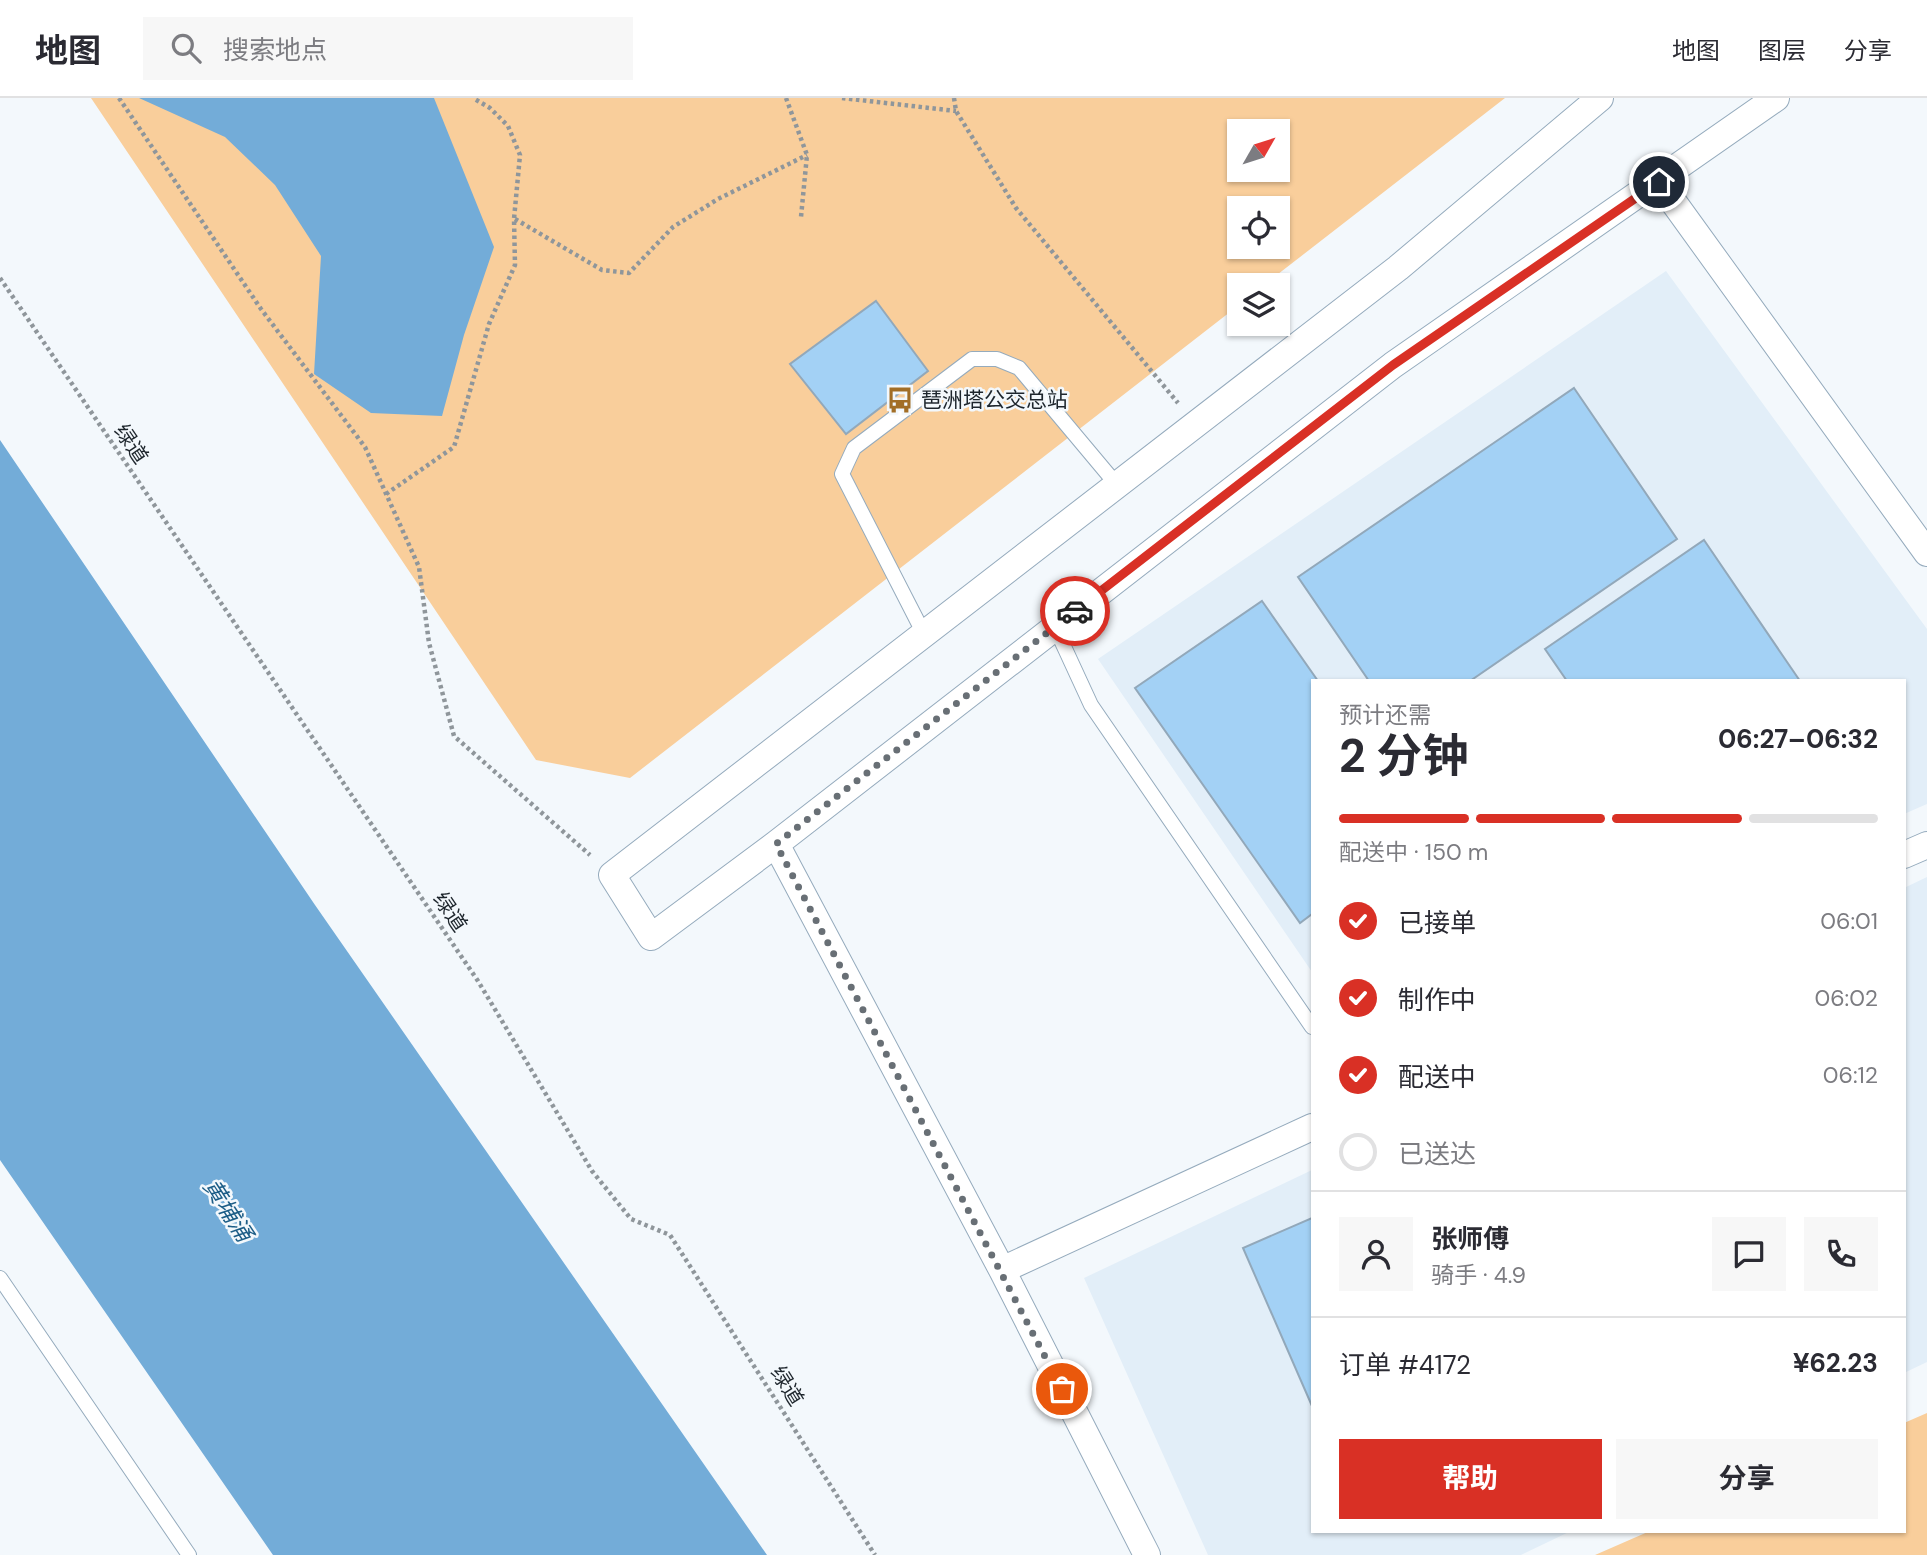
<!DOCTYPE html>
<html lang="zh">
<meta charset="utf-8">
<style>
:root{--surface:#fff;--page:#f7f7f7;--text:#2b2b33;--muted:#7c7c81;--line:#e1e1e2;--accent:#d93025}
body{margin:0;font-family:"DM Sans","Noto Sans SC",sans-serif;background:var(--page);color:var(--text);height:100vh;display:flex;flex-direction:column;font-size:26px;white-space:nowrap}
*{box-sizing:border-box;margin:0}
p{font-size:23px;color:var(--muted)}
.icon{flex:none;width:38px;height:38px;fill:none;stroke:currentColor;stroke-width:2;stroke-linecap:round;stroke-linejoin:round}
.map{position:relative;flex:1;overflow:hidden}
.side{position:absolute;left:1311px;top:581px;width:595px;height:854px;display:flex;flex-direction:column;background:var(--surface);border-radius:0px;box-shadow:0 2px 5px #0004}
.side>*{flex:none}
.needle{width:46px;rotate:51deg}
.controls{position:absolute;left:1227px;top:21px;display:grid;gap:14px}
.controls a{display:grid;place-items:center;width:63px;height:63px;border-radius:0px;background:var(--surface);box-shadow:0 2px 5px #0004;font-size:35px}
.pin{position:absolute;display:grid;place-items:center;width:60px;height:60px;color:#fff;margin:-30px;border:4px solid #fff;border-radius:50%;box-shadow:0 2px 7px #0007}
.courier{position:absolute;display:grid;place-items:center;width:70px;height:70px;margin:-35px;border:5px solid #d93025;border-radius:50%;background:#fff;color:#222;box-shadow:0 2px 9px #0007}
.head em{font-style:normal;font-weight:700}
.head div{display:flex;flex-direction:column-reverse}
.head{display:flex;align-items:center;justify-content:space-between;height:119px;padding:0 28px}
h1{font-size:46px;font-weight:700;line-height:52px}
.bar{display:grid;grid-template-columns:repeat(4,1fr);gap:10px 7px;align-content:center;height:84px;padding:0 28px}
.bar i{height:9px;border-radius:5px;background:var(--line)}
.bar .active{background:var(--accent)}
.bar p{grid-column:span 4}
.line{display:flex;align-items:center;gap:18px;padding:0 28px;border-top:2px solid var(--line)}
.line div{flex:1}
.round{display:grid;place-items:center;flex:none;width:74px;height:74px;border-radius:0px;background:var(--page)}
ol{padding:0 28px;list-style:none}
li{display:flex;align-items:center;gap:21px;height:77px}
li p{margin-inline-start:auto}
li .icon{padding:7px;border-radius:50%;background:var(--accent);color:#fff;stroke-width:4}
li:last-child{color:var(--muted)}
li i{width:38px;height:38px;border:4px solid var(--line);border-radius:50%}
.primary-button{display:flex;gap:14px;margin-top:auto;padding:14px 28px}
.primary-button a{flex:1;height:80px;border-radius:0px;background:var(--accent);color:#fff;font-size:28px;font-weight:700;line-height:80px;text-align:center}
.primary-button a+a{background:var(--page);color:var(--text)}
header{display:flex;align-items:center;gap:42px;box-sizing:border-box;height:98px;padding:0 35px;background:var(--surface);border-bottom:2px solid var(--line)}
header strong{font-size:33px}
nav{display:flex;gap:38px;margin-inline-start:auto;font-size:24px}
.search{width:490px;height:63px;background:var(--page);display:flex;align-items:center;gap:18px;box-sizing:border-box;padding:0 24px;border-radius:0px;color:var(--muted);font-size:26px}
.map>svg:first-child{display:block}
</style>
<header>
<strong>地图</strong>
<div class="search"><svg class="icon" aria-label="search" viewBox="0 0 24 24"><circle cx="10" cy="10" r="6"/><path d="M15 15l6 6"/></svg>搜索地点</div>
<nav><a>地图</a><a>图层</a><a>分享</a></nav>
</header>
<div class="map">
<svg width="1927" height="1457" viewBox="0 0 1927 1457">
<rect width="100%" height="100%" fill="#f3f8fc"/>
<path fill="#e2eef8" d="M1666 173 1927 531V706L1904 716V583H1312V874L1098 561Z
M1927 779V1264L1904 1275V790Z
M1312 1072V1433H1571L1521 1457H1208L1084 1180Z"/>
<path fill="#f9ce9b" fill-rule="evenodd" d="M91 0H1505L1264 187H1239V207L630 680 536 662ZM1239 33H1278V72H1239ZM1239 110H1278V149H1239Z
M1927 1315V1457H1595L1650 1433H1904V1325Z"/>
<path fill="#73acd8" d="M139 0H434L494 149 464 237 442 318 371 315 314 276 321 158 275 87 225 39Z
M0 342 315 807 767 1457H273L0 1062Z"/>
<path fill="#a3d1f5" stroke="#92a8ba" stroke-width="2" d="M876 203 928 273 846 336 790 266Z
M1574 290 1677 441 1470 583H1369L1298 479Z
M1704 442 1800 583H1567L1545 551Z
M1262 503 1318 583H1312V816L1300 825 1135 590Z
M1312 1120V1308L1243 1150Z"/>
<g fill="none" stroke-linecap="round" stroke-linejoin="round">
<g stroke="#95abbd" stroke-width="16">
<path id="lane" d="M1055 529 1091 607 1312 929
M924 536 842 376 854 350 972 261H997L1019 270 1117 387
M0 1180 189 1457"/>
</g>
<g stroke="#95abbd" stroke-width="28">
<path id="street" d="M1600 0 1398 170 612 777 651 839 776 746 1393 267 1776 0
M1659 84 1927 455
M776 746 1002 1172 1147 1457
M1904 757 1927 747
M1002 1172 1312 1029"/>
</g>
<path stroke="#8f969b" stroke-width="4.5" stroke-dasharray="3.5 3.5" stroke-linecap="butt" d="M119 0 261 211 365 349 419 469 429 545 454 638 590 757
M786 0 807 57 801 119
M842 0 956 13
M954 0 956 13 1016 110 1178 305
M515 121 602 172 629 175 673 129 718 101 807 57
M0 180 478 883 592 1073 631 1121 670 1137 875 1457
M386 396 454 349 489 226 515 167 514 121 520 57 508 28 490 10 473 0"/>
<use href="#lane" stroke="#fff" stroke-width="14"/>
<use href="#street" stroke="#fff" stroke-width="26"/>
</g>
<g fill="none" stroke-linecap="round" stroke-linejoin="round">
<path stroke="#686f75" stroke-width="7" stroke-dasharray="0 12.6" d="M1062 1291 776 746 1075 513"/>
<path stroke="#d93025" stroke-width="9" d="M1075 513 1393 267 1659 84"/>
</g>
<defs>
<g id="bus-bare" transform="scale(2.1)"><path d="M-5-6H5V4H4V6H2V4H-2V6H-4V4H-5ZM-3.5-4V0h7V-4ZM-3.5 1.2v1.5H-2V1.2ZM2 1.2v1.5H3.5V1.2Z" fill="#a26e26" stroke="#f3f8fc" stroke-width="2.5" paint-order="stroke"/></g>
</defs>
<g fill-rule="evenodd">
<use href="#bus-bare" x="900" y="302"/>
</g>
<g text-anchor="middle" stroke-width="5" stroke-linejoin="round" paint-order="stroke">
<g font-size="21" fill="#1d252c" stroke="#f3f8fc" text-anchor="start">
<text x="921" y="309">琶洲塔公交总站</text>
</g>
<g font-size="21" fill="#1d252c" stroke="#f3f8fc">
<text transform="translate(131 346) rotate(56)" y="7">绿道</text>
<text transform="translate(450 814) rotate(56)" y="7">绿道</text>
<text transform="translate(787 1288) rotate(58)" y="7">绿道</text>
</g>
<g font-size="23" font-style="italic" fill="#1c5d87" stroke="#f3f8fc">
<text transform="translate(228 1112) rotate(57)" y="8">黄埔涌</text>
</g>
</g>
</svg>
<div class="controls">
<a><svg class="needle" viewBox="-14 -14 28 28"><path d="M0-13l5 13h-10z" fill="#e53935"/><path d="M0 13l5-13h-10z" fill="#7c7c81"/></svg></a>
<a><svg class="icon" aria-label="locate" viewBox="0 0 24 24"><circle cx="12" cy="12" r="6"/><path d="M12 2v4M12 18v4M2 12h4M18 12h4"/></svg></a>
<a><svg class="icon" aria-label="layers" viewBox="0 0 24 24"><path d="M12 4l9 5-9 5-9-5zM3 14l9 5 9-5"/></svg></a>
</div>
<div class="pin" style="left:1062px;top:1291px;background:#ea580c"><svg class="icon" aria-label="bag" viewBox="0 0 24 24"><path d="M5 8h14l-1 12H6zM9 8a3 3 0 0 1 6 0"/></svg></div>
<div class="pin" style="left:1659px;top:84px;background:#1f2937"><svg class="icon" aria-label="home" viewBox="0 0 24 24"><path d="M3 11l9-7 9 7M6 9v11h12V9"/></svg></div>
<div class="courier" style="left:1075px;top:513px"><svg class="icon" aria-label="car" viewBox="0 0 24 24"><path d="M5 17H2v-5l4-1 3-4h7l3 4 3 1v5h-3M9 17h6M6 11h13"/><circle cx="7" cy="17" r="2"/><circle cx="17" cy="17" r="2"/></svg></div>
<section class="side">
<div class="head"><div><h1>2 分钟</h1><p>预计还需</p></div><em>06:27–06:32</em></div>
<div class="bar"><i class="active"></i><i class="active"></i><i class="active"></i><i></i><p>配送中 · 150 m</p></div>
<ol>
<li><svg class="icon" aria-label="check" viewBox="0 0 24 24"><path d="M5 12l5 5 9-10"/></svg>已接单<p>06:01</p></li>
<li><svg class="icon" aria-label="check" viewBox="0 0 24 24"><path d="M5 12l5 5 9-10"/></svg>制作中<p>06:02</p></li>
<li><svg class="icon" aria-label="check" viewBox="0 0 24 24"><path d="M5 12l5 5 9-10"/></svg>配送中<p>06:12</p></li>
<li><i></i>已送达</li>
</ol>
<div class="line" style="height:126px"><a class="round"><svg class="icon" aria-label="person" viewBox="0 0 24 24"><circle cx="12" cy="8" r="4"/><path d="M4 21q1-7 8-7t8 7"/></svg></a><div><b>张师傅</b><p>骑手 · 4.9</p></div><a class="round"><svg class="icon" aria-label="chat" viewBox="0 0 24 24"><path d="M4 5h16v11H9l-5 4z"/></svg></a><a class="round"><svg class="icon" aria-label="phone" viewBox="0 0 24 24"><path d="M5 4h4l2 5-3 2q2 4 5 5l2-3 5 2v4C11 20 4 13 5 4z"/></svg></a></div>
<div class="line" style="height:91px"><div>订单 #4172</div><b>¥62.23</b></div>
<div class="primary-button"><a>帮助</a><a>分享</a></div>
</section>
</div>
